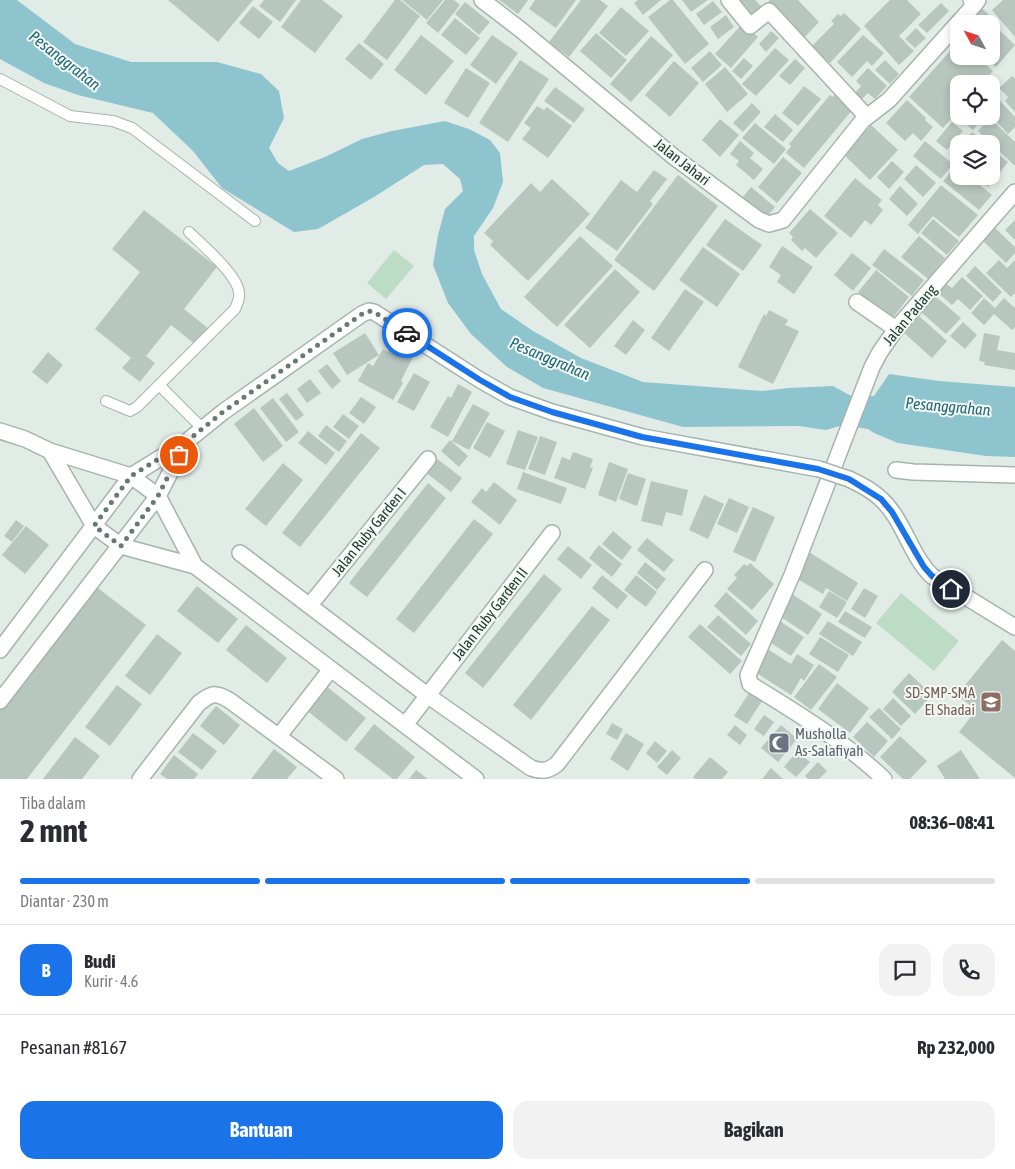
<!DOCTYPE html>
<html lang="id">
<meta charset="utf-8">
<style>
:root{--surface:#fff;--page:#f2f2f3;--text:#2b2b33;--muted:#7c7c81;--line:#e1e1e2;--accent:#1a73e8}
body{margin:0;font-family:"Asap Condensed",sans-serif;background:var(--page);color:var(--text);height:100vh;display:flex;flex-direction:column;font-size:19px;white-space:nowrap}
*{box-sizing:border-box;margin:0}
p{font-size:16px;color:var(--muted)}
.icon{flex:none;width:28px;height:28px;fill:none;stroke:currentColor;stroke-width:2;stroke-linecap:round;stroke-linejoin:round}
.map{position:relative;height:779px;overflow:hidden}
.drawer{display:flex;flex-direction:column;background:var(--surface);flex:1}
.drawer>*{flex:none}
.needle{width:32px;rotate:310deg}
.tools{position:absolute;left:950px;top:15px;display:grid;gap:10px}
.tools a{display:grid;place-items:center;width:50px;height:50px;border-radius:10px;background:var(--surface);box-shadow:0 2px 8px #0003;font-size:25px}
.pin{position:absolute;display:grid;place-items:center;width:42px;height:42px;color:#fff;margin:-21px;border:2px solid #fff;border-radius:50%;box-shadow:0 1px 5px #0007}
.courier{position:absolute;display:grid;place-items:center;width:50px;height:50px;margin:-25px;border:4px solid #1a73e8;border-radius:50%;background:#fff;color:#222;box-shadow:0 1px 6px #0007}
.head em{font-style:normal;font-weight:700}
.head div{display:flex;flex-direction:column-reverse}
.head{display:flex;align-items:center;justify-content:space-between;height:85px;padding:0 20px}
h1{font-size:32px;font-weight:700;line-height:38px}
.bar{display:grid;grid-template-columns:repeat(4,1fr);gap:8px 5px;align-content:center;height:60px;padding:0 20px}
.bar i{height:6px;border-radius:4px;background:var(--line)}
.bar .selected{background:var(--accent)}
.bar p{grid-column:span 4}
.line{display:flex;align-items:center;gap:12px;padding:0 20px;border-top:1px solid var(--line)}
.line div{flex:1}
.round{display:grid;place-items:center;flex:none;width:52px;height:52px;border-radius:15px;background:var(--page)}
.primary-button{display:flex;gap:10px;margin-top:auto;padding:10px 20px}
.primary-button a{flex:1;height:58px;border-radius:15px;background:var(--accent);color:#fff;font-size:20px;font-weight:700;line-height:58px;text-align:center}
.primary-button a+a{background:var(--page);color:var(--text)}
.map>svg:first-child{display:block}
</style>
<div class="map">
<svg width="1015" height="779" viewBox="0 0 1015 779">
<rect width="100%" height="100%" fill="#e2ece7"/>
<path fill="#bcdcc5" d="M394 250 414 266 386 299 367 283Z
M901 593 959 641 934 671 876 623Z"/>
<path fill="#8dc4ce" d="M0 0H17L75 44 131 62H217L261 74 279 91 284 118 269 148 278 163 289 171 325 157 362 139 392 131 445 121 469 129 490 140 500 153 503 182 493 208 474 236V250L482 274 501 309 533 331 581 358 643 382 762 391 789 388 833 386 853 397 874 396 889 374 939 381 1015 387V457L986 456 898 443 874 433 868 429 843 425 826 430 799 426 683 427 543 388 507 367 471 334 448 303 433 265 438 235 445 209 463 191 460 179 443 164 424 165 374 197 318 229 294 232 222 188 193 151 153 113 78 95 44 83 0 59Z"/>
<path fill="#b8c6c0" d="M168 0H253L218 42Z
M264 0H296L280 22 259 6Z
M301 0H322L343 16 315 53 281 27Z
M395 0H400L420 16 387 60 363 42Z
M402 0H443L427 20Z
M445 0H454L460 5 438 33 426 23Z
M499 0H528L518 14Z
M535 0H576L556 28 529 9Z
M581 0H600L608 6 569 57 549 42Z
M638 0H661L643 15 634 3Z
M670 0H673L709 44 685 64 648 17Z
M682 0H708L691 12Z
M739 0H755L761 6 750 16 736 3Z
M770 0H798L819 22 803 39 767 3Z
M890 0H907L921 14 899 36 914 51 899 65 864 26Z
M1003 0H1015V37L992 10Z
M713 1 722 12 704 25 696 14Z
M465 2 490 22 479 35 455 14Z
M941 3 949 11 927 33 918 25Z
M979 5 993 19 989 24H961Z
M253 6 273 22 259 39 239 23Z
M621 7 649 31 626 56 599 33Z
M844 13 861 29 830 63 812 46 834 24 831 21 838 14 841 16Z
M726 15 734 27 718 39 710 27Z
M455 18 480 38 466 55 441 35Z
M743 23 758 37 731 68 715 54Z
M994 25 1015 45 996 67 985 56H991V27Z
M916 28 926 38 915 48 905 39Z
M771 31 779 38 766 52 759 44Z
M596 33 627 60 611 78 580 51Z
M421 35 454 61 426 95 394 70Z
M492 35 518 53 496 84 470 65Z
M863 35 884 53 872 66 867 61 852 77 837 62Z
M651 36 673 55 631 102 610 84Z
M959 41V56H976L993 71 981 84H959V110L943 128 909 97Z
M359 43 384 64 371 80 345 59Z
M775 48 789 60 756 96 742 84Z
M710 51 722 65 703 82 691 68Z
M744 58 753 66 741 79 732 71Z
M795 59 805 68 790 85 779 76Z
M520 60 549 79 508 142 479 123Z
M885 60 899 74 890 84 875 70Z
M674 61 699 83 670 117 645 95Z
M725 67 748 94 727 112 705 84Z
M466 68 490 83 468 118 444 103Z
M868 68 887 86 875 99 868 93 862 99 855 93 861 86 856 81Z
M1012 76 1015 79V112L1005 101 1008 97 999 88Z
M804 86 821 99 798 126 782 113Z
M555 87 585 109 574 123 544 101Z
M991 91 1015 117V127L1008 134 991 116Z
M835 94 853 109 804 168 786 153 791 146 789 144 830 95 833 97Z
M907 100 926 118 925 120 933 127 921 141 913 133 905 141 886 123Z
M752 103 761 112 743 132 733 123Z
M537 106 544 110 547 107 572 126 548 158 522 139 531 128 524 123Z
M775 114 793 130 783 142 764 127Z
M959 116H984L973 130 958 118Z
M990 118 1015 142V166L978 131Z
M720 119 739 135 720 157 702 140Z
M952 122 963 131 947 150 936 141Z
M755 123 786 149 774 164 742 138Z
M871 125 898 150 870 180 843 154Z
M972 132 986 144H963Z
M740 141 754 153 750 158 763 169 754 180 736 165 739 161 730 154Z
M925 141 953 164 941 179 913 156Z
M991 148 1008 162 988 187 975 176H991Z
M783 157 802 173 777 203 758 187Z
M892 161 904 172 889 189 877 177Z
M916 165 936 183 923 197 904 179Z
M956 166 959 168V176H969L992 195 979 210 943 181Z
M654 170 667 179 650 201 653 204 617 251 585 228 621 180 637 192Z
M678 175 718 206 654 291 614 260Z
M855 178 882 200 878 205 883 210 871 225 865 220 851 238 824 216Z
M552 179 590 214 528 281 490 245 493 241 484 233 531 183 540 192Z
M941 185 978 215 959 237 933 216 918 234 908 225Z
M900 186 918 204 907 216 889 199Z
M751 187 775 207 766 218 742 198Z
M810 209 838 233 816 258 805 248 802 251 791 240 793 237 789 233Z
M144 210 217 267 184 309 209 329 196 345 171 325 146 356 155 363 140 382 122 368 131 358 95 329 140 272 112 249Z
M725 219 762 245 743 271 706 245Z
M933 219 959 241 947 255 921 233Z
M1015 220V240L1005 230Z
M994 227 1015 247V253L1006 263 982 240Z
M580 236 613 266 557 327 524 297Z
M919 236 945 258 928 279 901 257Z
M782 246 813 267 794 294 777 282 781 275 769 267Z
M703 247 740 274 717 307 679 280Z
M884 249 924 280 912 296 872 265Z
M852 253 871 268 853 291 834 275Z
M999 260 1007 268 1015 260V293L1011 297 986 273Z
M975 266 1002 292 993 302 966 276Z
M615 269 640 292 590 348 564 325Z
M876 270 909 297 892 319 858 292Z
M962 277 983 296 970 310 958 299 952 305 937 292 945 283 952 288Z
M685 289 704 302 669 351 651 338Z
M935 296 961 318 946 334 921 312Z
M984 298 995 308 1004 298 1015 308V327L1012 330 994 314 984 325 971 313Z
M769 310 788 320 785 325 799 331 773 384 738 367 764 314 766 316Z
M919 316 947 341 932 358 904 333Z
M633 320 645 330 626 355 614 346Z
M963 322 977 335 965 349 950 336Z
M365 333 379 355 347 375 333 353Z
M984 333 1000 336 997 350 1015 353V370L984 365 985 362 979 361Z
M393 343 414 355 401 381 403 383 393 400 358 381 368 363 373 366 383 349 388 352Z
M48 352 63 365 47 384 32 372Z
M327 364 341 381 332 389 318 371Z
M414 373 430 382 414 411 397 402Z
M310 379 321 393 307 403 297 389Z
M458 384 472 392 448 437 430 427 448 396 451 398Z
M287 393 304 415 296 421 279 399Z
M361 397 376 407 364 424 349 413Z
M273 398 299 432 286 442 260 408Z
M473 404 490 413 469 450 452 441Z
M254 408 283 446 263 462 234 424Z
M343 414 359 426 349 439 333 427Z
M487 422 505 431 490 458 473 448Z
M326 425 347 441 339 452 318 436Z
M518 430 538 437 525 470 506 464Z
M308 431 335 453 326 465 298 443Z
M361 433 380 448 300 547 282 533Z
M540 436 557 442 545 475 528 469Z
M450 440 468 456 459 467 441 451Z
M573 452 593 459 590 467 593 468 585 489 554 478 562 457 570 460Z
M436 458 462 478 451 492 425 472Z
M609 462 628 469 616 502 598 495Z
M283 463 303 480 266 526 245 509Z
M523 472 567 488 561 504 517 489Z
M628 473 646 479 637 506 619 499Z
M651 481 688 490 682 516 666 512 662 526 641 521Z
M494 482 517 500 500 525 471 502 482 488 486 492Z
M428 483 446 498 367 597 349 583Z
M704 495 724 504 708 539 689 530Z
M729 498 749 507 737 533 717 524Z
M753 507 775 517 755 562 733 552Z
M474 519 493 534 414 633 396 619Z
M16 520 24 526 12 542 4 536Z
M26 526 49 545 25 574 2 555Z
M613 531 632 547 622 560 602 544Z
M647 538 674 560 664 572 637 550Z
M599 545 622 564 612 577 589 558Z
M568 546 592 565 581 579 557 559Z
M809 552 858 583 847 601 826 588 823 594 794 577Z
M645 562 666 579 657 590 637 573Z
M750 563 774 584 752 610 727 589 737 578 734 575 744 564 747 566Z
M544 574 562 589 483 688 465 673Z
M602 575 628 596 617 609 592 588Z
M636 575 657 592 646 607 624 590Z
M94 585 146 625 27 779H0V706Z
M197 586 238 619 218 643 177 611Z
M864 588 878 596 865 618 851 609Z
M829 591 847 602 837 618 819 607Z
M726 592 758 621 746 635 714 606Z
M792 594 822 614 808 635 778 615Z
M592 606 610 620 531 720 513 705Z
M845 611 872 627 865 638 838 622Z
M718 615 751 644 741 656 707 627Z
M778 620 804 637 791 656 765 639Z
M828 621 862 642 853 656 819 634Z
M700 624 742 661 730 674 688 637Z
M246 625 287 658 267 683 226 650Z
M157 634 182 653 150 695 125 676Z
M820 637 849 655 838 672 809 654Z
M1002 640 1015 651V778L959 732 976 710 957 695Z
M766 648 791 664 797 654 814 665 804 681 801 678 791 695 752 670Z
M819 664 837 677 811 710 794 697Z
M909 673 932 695 915 714 892 692Z
M837 683 869 708 850 733 818 709Z
M117 685 142 704 110 746 85 727Z
M325 685 366 718 346 742 305 709Z
M751 690 764 698 747 724 734 716Z
M893 698 911 716 901 726 883 709Z
M216 706 240 725 224 745 200 726Z
M879 708 901 729 892 739 869 717Z
M764 715 774 722 764 736 754 729Z
M867 722 888 741 874 757 853 737Z
M612 723 623 729 617 740 606 734Z
M374 724 415 757 397 779H393L354 749Z
M735 725 747 735 740 745 727 735Z
M781 725 797 739 778 762 761 748Z
M193 733 217 751 202 770 178 752Z
M626 733 644 744 628 771 610 759Z
M900 736 927 761 910 779H903L880 757Z
M75 737 100 756 82 779H43Z
M655 741 667 751 657 763 646 753Z
M274 749 297 767 287 779H251Z
M672 750 681 758 667 775 657 767Z
M961 750 980 779H945L937 766Z
M797 751 810 762 796 777 784 767Z
M174 755 198 774 194 779H167L160 774Z
M710 757 728 772 722 779H695L693 777Z
M818 762 827 771 819 779H808L805 776Z
M771 768 783 779H762Z
M416 770 428 779H409Z"/>
<g fill="none" stroke-linecap="round" stroke-linejoin="round">
<g stroke="#a5b4ae" stroke-width="12">
<path id="lane" d="M0 79 70 116 113 121 132 128 255 221
M189 232C202 245 238 275 239 293 240 299 237 304 235 309L159 385 203 429
M106 401 130 411 137 407 159 385"/>
</g>
<g stroke="#a5b4ae" stroke-width="18">
<path id="street" d="M482 0 521 30 674 157 759 220 769 224 783 220 863 120 889 100 975 4
M729 0 750 26 769 11 867 117
M857 302 896 329
M0 431 25 439 50 451 131 476 158 496 195 566 476 779
M186 442 223 412 362 314 369 311 374 312 480 380 510 397 552 412 643 437 819 469
M50 451 94 526 121 546 195 566
M896 470 913 472 1015 475
M849 479C860 484 872 490 881 499 904 520 910 555 932 576L1015 627
M240 553 427 695 531 768C542 772 548 771 557 764L705 570
M310 605 428 459
M0 650 131 476 186 442 158 496 0 701
M405 725 552 533
M279 736 331 669
M140 779 199 703C212 693 215 692 229 700L336 779
M884 779C844 741 797 713 750 684L748 675 792 575 872 367 880 352 896 329 1015 192"/>
</g>
<g stroke="#a1b7af" stroke-width="18">
<path id="secondary" d="M971 0 975 4 978 0"/>
</g>
<use href="#lane" stroke="#fff" stroke-width="10"/>
<use href="#street" stroke="#fff" stroke-width="15"/>
<use href="#secondary" stroke="#fff" stroke-width="15"/>
<g stroke="#a5b4ae" stroke-width="18" stroke-linecap="butt">
<path id="street-bridge" d="M819 469 849 479"/>
</g>
<use href="#street-bridge" stroke="#fff" stroke-width="15"/>
</g>
<g fill="none" stroke-linecap="round" stroke-linejoin="round">
<path stroke="#667a73" stroke-width="5" stroke-dasharray="0 9" d="M179 455 158 496 121 546 94 526 131 476 186 442 223 412 362 314 369 311 374 312 407 333"/>
<path stroke="#1a73e8" stroke-width="6" d="M407 333 480 380 510 397 552 412 642 437 818 469 849 479 881 499 892 512 924 567 932 576 951 589"/>
</g>
<defs>
<g id="school-square" transform="scale(1.125)"><rect x="-9" y="-9" width="18" height="18" rx="4" fill="#8d6e63" stroke="#f3f8f5"/><path d="M0-5L7-2L0 1L-7-2ZM-4 1L0 2.5L4 1V4Q0 6-4 4Z" fill="#fff"/></g>
<g id="mosque-square" transform="scale(1.125)"><rect x="-9" y="-9" width="18" height="18" rx="4" fill="#6b7280" stroke="#f3f8f5"/><path d="M3.5-4.9A6 6 0 1 0 3.5 4.9A5 5 0 1 1 3.5-4.9Z" fill="#fff"/></g>
</defs>
<g fill-rule="evenodd">
<use href="#school-square" x="991" y="702"/>
<use href="#mosque-square" x="779" y="743"/>
</g>
<g text-anchor="middle" stroke-width="4" stroke-linejoin="round" paint-order="stroke">
<g font-size="15" fill="#233c35" stroke="#f3f8f5">
<text transform="translate(682 162) rotate(38)" y="5">Jalan Jahari</text>
<text transform="translate(910 315) rotate(-50)" y="5">Jalan Padang</text>
<text transform="translate(369 532) rotate(-51)" y="5">Jalan Ruby Garden I</text>
<text transform="translate(490 614) rotate(-52)" y="5">Jalan Ruby Garden II</text>
</g>
<g font-size="15" fill="#785e54" stroke="#f3f8f5" text-anchor="end">
<text x="975" y="698">SD-SMP-SMA<tspan x="975" dy="17">El Shadai</tspan></text>
</g>
<g font-size="15" fill="#5b616d" stroke="#f3f8f5" text-anchor="start">
<text x="795" y="739">Musholla<tspan x="795" dy="17">As-Salafiyah</tspan></text>
</g>
<g font-size="16" font-style="italic" fill="#206775" stroke="#f3f8f5">
<text transform="translate(65 60) rotate(38)" y="6">Pesanggrahan</text>
<text transform="translate(550 358) rotate(23)" y="6">Pesanggrahan</text>
<text transform="translate(948 406) rotate(5)" y="6">Pesanggrahan</text>
</g>
</g>
</svg>
<div class="tools">
<a><svg class="needle" viewBox="-14 -14 28 28"><path d="M0-13l5 13h-10z" fill="#e53935"/><path d="M0 13l5-13h-10z" fill="#7c7c81"/></svg></a>
<a><svg class="icon" aria-label="locate" viewBox="0 0 24 24"><circle cx="12" cy="12" r="6"/><path d="M12 2v4M12 18v4M2 12h4M18 12h4"/></svg></a>
<a><svg class="icon" aria-label="layers" viewBox="0 0 24 24"><path d="M12 4l9 5-9 5-9-5zM3 14l9 5 9-5"/></svg></a>
</div>
<div class="pin" style="left:179px;top:455px;background:#ea580c"><svg class="icon" aria-label="bag" viewBox="0 0 24 24"><path d="M5 8h14l-1 12H6zM9 8a3 3 0 0 1 6 0"/></svg></div>
<div class="pin" style="left:951px;top:589px;background:#1f2937"><svg class="icon" aria-label="home" viewBox="0 0 24 24"><path d="M3 11l9-7 9 7M6 9v11h12V9"/></svg></div>
<div class="courier" style="left:407px;top:333px"><svg class="icon" aria-label="car" viewBox="0 0 24 24"><path d="M5 17H2v-5l4-1 3-4h7l3 4 3 1v5h-3M9 17h6M6 11h13"/><circle cx="7" cy="17" r="2"/><circle cx="17" cy="17" r="2"/></svg></div>
</div>
<section class="drawer">
<div class="head"><div><h1>2 mnt</h1><p>Tiba dalam</p></div><em>08:36–08:41</em></div>
<div class="bar"><i class="selected"></i><i class="selected"></i><i class="selected"></i><i></i><p>Diantar · 230 m</p></div>
<div class="line" style="height:90px"><b class="round" style="background:var(--accent);color:#fff">B</b><div><b>Budi</b><p>Kurir · 4.6</p></div><a class="round"><svg class="icon" aria-label="chat" viewBox="0 0 24 24"><path d="M4 5h16v11H9l-5 4z"/></svg></a><a class="round"><svg class="icon" aria-label="phone" viewBox="0 0 24 24"><path d="M5 4h4l2 5-3 2q2 4 5 5l2-3 5 2v4C11 20 4 13 5 4z"/></svg></a></div>
<div class="line" style="height:65px"><div>Pesanan #8167</div><b>Rp 232,000</b></div>
<div class="primary-button"><a>Bantuan</a><a>Bagikan</a></div>
</section>
